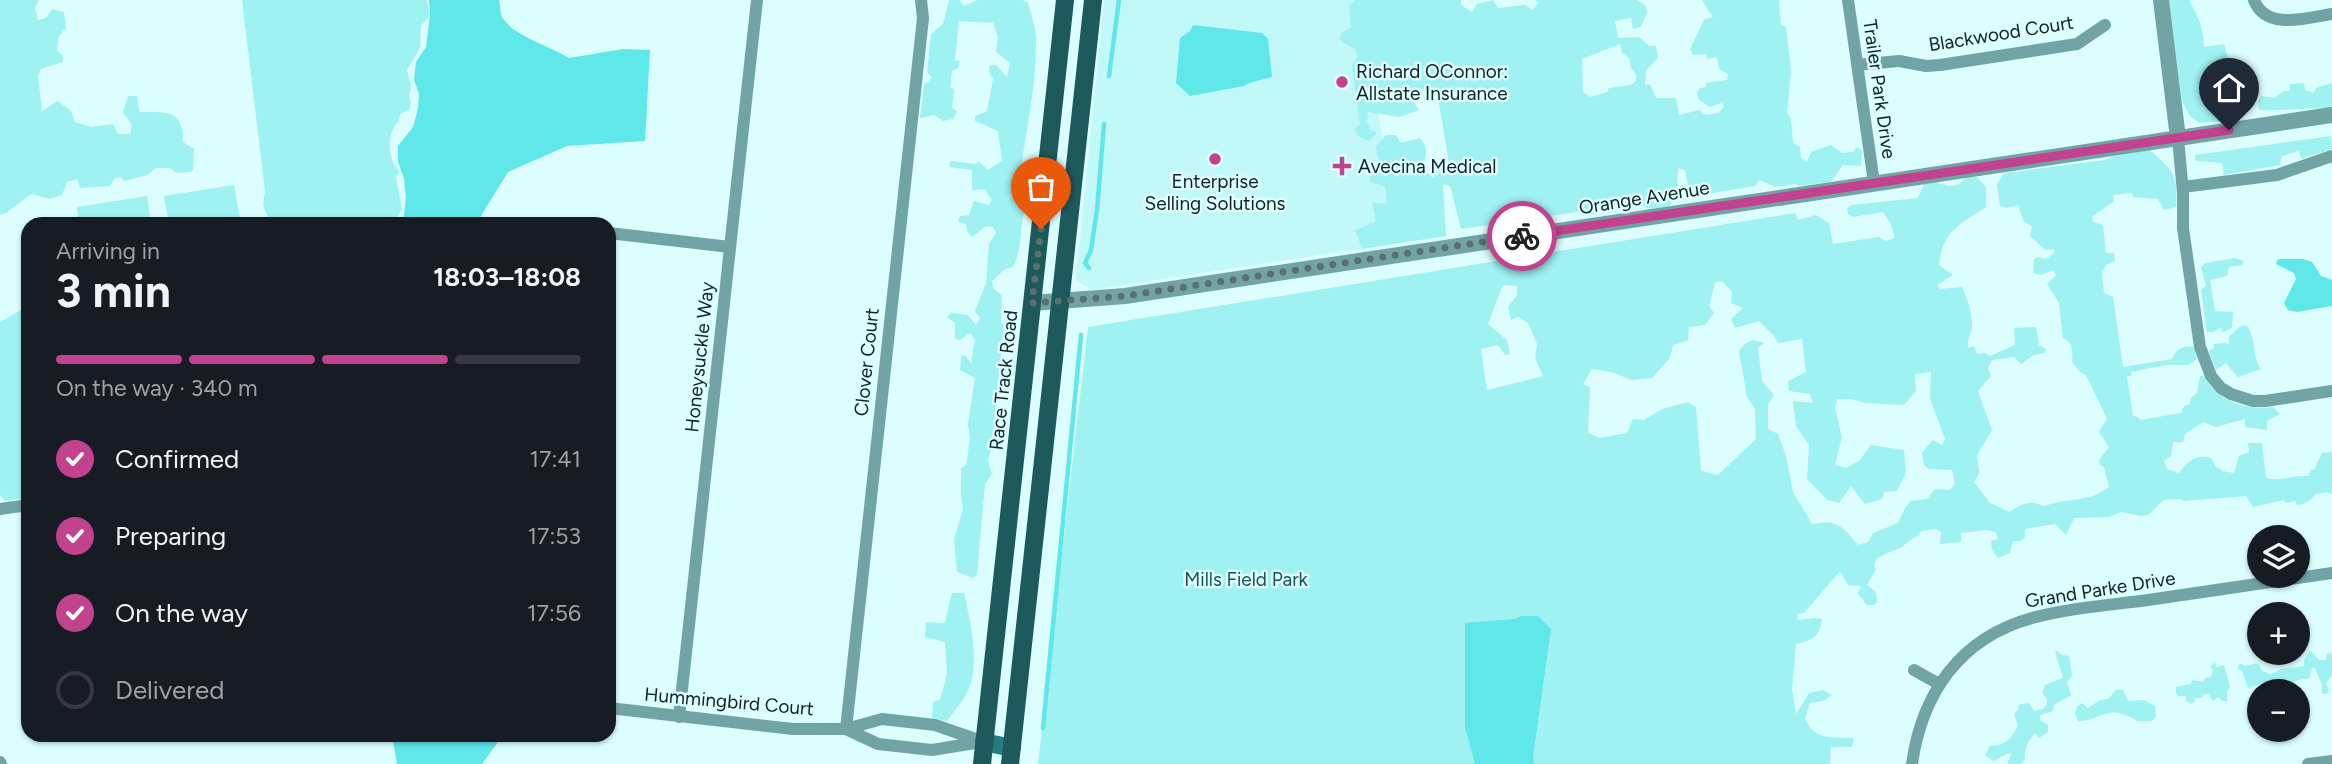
<!DOCTYPE html>
<meta charset="utf-8">
<style>
:root{--surface:#171b24;--page:#242831;--text:#f1f3f6;--muted:#9ea1a6;--line:#363941;--accent:#c1428e}
body{margin:0;font-family:Figtree,sans-serif;background:var(--page);color:var(--text);height:100vh;display:flex;flex-direction:column;font-size:26px;white-space:nowrap}
*{box-sizing:border-box;margin:0}
p{font-size:23px;color:var(--muted)}
.icon{flex:none;width:38px;height:38px;fill:none;stroke:currentColor;stroke-width:2;stroke-linecap:round;stroke-linejoin:round}
.map{position:relative;flex:1;overflow:hidden}
.details{position:absolute;left:21px;top:217px;width:595px;height:525px;display:flex;flex-direction:column;background:var(--surface);border-radius:21px;box-shadow:0 2px 5px #0004}
.details>*{flex:none}
.tools{position:absolute;left:2247px;top:525px;display:grid;gap:14px}
.tools a{display:grid;place-items:center;width:63px;height:63px;border-radius:50%;background:var(--surface);box-shadow:0 2px 5px #0004;font-size:35px}
.pin{position:absolute;display:grid;place-items:center;width:60px;height:60px;color:#fff;margin:-72px -30px;border-radius:50% 50% 50% 0;rotate:-45deg;box-shadow:0 0 7px #0007}
.pin .icon{rotate:45deg}
.courier{position:absolute;display:grid;place-items:center;width:70px;height:70px;margin:-35px;border:5px solid #c1428e;border-radius:50%;background:#fff;color:#222;box-shadow:0 2px 9px #0007}
.head em{font-style:normal;font-weight:700}
.head div{display:flex;flex-direction:column-reverse}
.head{display:flex;align-items:center;justify-content:space-between;height:119px;padding:0 35px}
h1{font-size:46px;font-weight:700;line-height:52px}
.bar{display:grid;grid-template-columns:repeat(4,1fr);gap:10px 7px;align-content:center;height:84px;padding:0 35px}
.bar i{height:9px;border-radius:5px;background:var(--line)}
.bar .on{background:var(--accent)}
.bar p{grid-column:span 4}
ol{padding:0 35px;list-style:none}
li{display:flex;align-items:center;gap:21px;height:77px}
li p{margin-inline-start:auto}
li .icon{padding:7px;border-radius:50%;background:var(--accent);color:#fff;stroke-width:4}
li:last-child{color:var(--muted)}
li i{width:38px;height:38px;border:4px solid var(--line);border-radius:50%}
.map>svg:first-child{display:block}
</style>
<div class="map">
<svg width="2332" height="764" viewBox="0 0 2332 764">
<rect width="100%" height="100%" fill="#dcfefe"/>
<path fill="#c3f8f9" d="M1104 0H1361L1398 243 1091 290 1076 280Z"/>
<path fill="#a0f1f2" fill-rule="evenodd" d="M0 0H39L35 8 38 20 46 18 52 9 64 12 66 28 59 36 57 50 63 56V62L41 69 38 76 42 111 58 101 71 111 75 122 91 127 113 124 118 134H130L132 125 123 112 128 96H137L139 112C166 112 184 109 183 142L194 149 193 170 190 172 176 173 170 168H156L147 175 125 181 120 177 115 178 110 186 80 188 77 179 67 182 62 195 50 199 31 194 6 213 0 215Z
M242 0H427L430 15 421 26 420 48 407 70 411 87 409 96 411 102 409 110 400 114 399 121C386 133 387 160 400 172L396 177 402 209 393 224H271L263 206 265 191Z
M949 0H959L964 6 977 0H1023L1028 3C1031 15 1036 28 1036 40 1037 88 1024 137 1019 185L1031 191V197C1017 217 1025 245 1013 267L1005 269 992 281 993 288 1002 296 1001 322 1004 326 995 414 996 432 988 460 992 474 985 484 977 575 973 578 957 572 954 540 963 509 961 496V468L966 465 970 439 968 424 975 378 960 370 961 356 965 355 971 363 975 339 970 333 960 340 955 339V323L947 317 951 313 968 315 976 325 980 318 975 311 986 283 989 244 996 233 993 227 986 226 972 237 967 231 966 224 958 222 960 216 969 215 974 201 989 205 992 200 985 189 972 190V170L950 167 949 164 951 161 976 164 978 161 988 170 1002 161 998 131 975 121V116L987 111 993 79 989 72 990 65H996L1007 77 1010 63 996 52 998 36 993 23 959 21 955 60 960 61 958 68 952 71 950 88 954 89 952 108 957 111 953 119 943 121 934 115 920 118 924 85 932 78 927 72 931 34 943 24Z
M1354 0H1461V5L1472 12 1477 4 1493 0 1498 8 1525 5 1533 10 1538 3 1535 0H1637L1646 6 1647 13 1641 27 1633 29 1631 18 1615 21 1618 38 1639 37 1649 46H1656L1658 58 1646 70 1645 85 1650 84 1656 98H1676L1679 115 1699 110 1706 115 1718 113 1724 107 1722 103 1710 107 1699 100 1697 93 1700 88 1706 87V83L1727 80 1728 74 1719 69 1717 57 1707 59 1706 54 1693 55 1690 49 1704 20 1713 17 1702 0H1779L1781 25 1786 27 1791 70 1787 113 1791 119 1793 143 1800 147 1801 158 1807 162 1811 152 1831 145 1842 153 1853 152 1857 147 1862 151 1861 166 1843 165 1831 182 1799 186 1795 184 1776 187 1759 180 1755 186 1694 196 1688 186 1685 170 1678 168 1677 191 1670 206 1648 209 1643 205 1619 208 1615 212 1606 213 1601 210 1595 214 1588 215 1584 211 1461 229 1450 186 1443 184 1446 236 1362 249 1355 230 1376 222 1372 202 1387 204 1385 187 1370 182V175L1380 170 1376 146 1386 135H1396L1401 143 1420 138C1429 148 1426 156 1422 168L1433 178 1449 163 1438 97 1420 88 1410 95 1419 110 1400 117 1368 112 1367 122 1371 131H1375L1376 134 1369 141 1359 137 1354 129 1360 125 1352 65 1357 58 1356 50 1340 40 1341 33 1351 27 1349 6ZM1620 44 1622 53 1629 58 1631 69 1636 74V81L1631 85 1609 88 1607 92 1590 97 1583 92 1582 59Z
M2169 0H2189C2198 17 2203 26 2204 47L2224 44 2229 61 2239 64 2241 73 2236 80 2228 77 2213 83 2207 96 2214 100 2219 94 2228 95 2231 110 2224 121 2199 123 2190 116 2182 101Z
M2304 83 2305 90 2314 93 2316 88 2332 83V109C2308 107 2284 111 2259 110L2258 101 2261 96 2275 98 2284 91H2290V84Z
M2331 136 2332 149 2301 159 2299 151 2282 156 2280 165 2224 175 2222 163 2195 161V155Z
M2150 150C2173 171 2178 174 2176 207L2164 210 2158 199 2133 197 2132 193 2113 195 2114 201 2092 217 2093 222 2103 225 2106 253H2114L2115 261 2106 265 2102 274 2104 293 2113 297 2123 367 2172 359C2177 348 2182 345 2194 347L2197 359 2188 365H2166L2131 372 2132 375 2127 377 2133 416 2138 417 2140 420 2181 413 2184 406 2190 404 2191 398 2197 393 2200 376H2204C2221 402 2242 410 2273 407L2280 414 2267 421V430L2245 427V419L2216 427 2203 422 2185 434 2183 442H2173L2171 456 2164 461 2167 469 2179 473C2188 461 2196 454 2211 458L2216 467 2221 469 2222 471 2234 473 2239 456 2249 452 2248 443H2262L2266 478C2283 482 2290 475 2308 476L2311 470H2314L2322 453 2332 452V495L2328 492 2315 494C2312 500 2304 505 2297 505L2295 501 2286 503 2283 500 2253 507 2246 496 2184 501 2180 499 2164 500 2148 515 2141 516 2121 512 2109 517 2074 518 2066 535 2055 524 2025 529V537L2020 541H2013L2010 553 1998 558 1992 550 1991 541 1998 539 1996 532 1987 530 1961 533V542L1940 544 1941 532 1936 529 1921 531 1919 536C1909 538 1906 546 1898 549 1889 552 1884 554 1876 559L1874 566 1876 569 1867 585 1876 592 1877 602 1874 605H1867L1858 594 1861 586 1848 585 1840 571 1804 613 1797 614 1798 620 1815 618 1822 619C1820 637 1812 640 1796 644L1792 689 1796 714 1809 693 1823 690 1832 695 1823 701 1810 703 1805 718C1814 741 1832 737 1854 738L1852 747H1831L1830 764H1038L1088 327 1795 213 1798 220 1816 215 1829 223 1833 244 1879 237 1886 241 1895 238 1890 222 1883 212 1853 217 1848 214 1847 209 1851 205 1918 198 1924 184 1935 182 1948 186 1958 185 1967 177H1977L1986 187V207C1958 226 1943 230 1939 265L1953 275 1937 285 1939 289 1962 287C1968 300 1972 311 1972 326 1972 335 1967 335 1968 348L1974 346 1977 354 1985 353 1990 356 2015 345 2014 328 2036 327 2039 345 2046 349 2045 353 2034 355 2021 364 2014 357 1992 360 1988 368 1991 376 1978 391 1992 430 1977 455 1979 473 1974 482 1990 503 2010 512C2022 503 2030 500 2044 506 2067 498 2090 502 2109 487L2104 467 2100 465 2099 460 2109 447 2099 432 2107 419 2086 375 2081 373 2072 362C2073 352 2073 342 2063 338L2059 303 2047 284 2056 275 2053 270 2041 275 2033 273 2034 259 2038 257 2046 259 2054 253V249L2045 250 2030 236 2032 226 2024 222 2018 205 2008 208 2000 206 1997 184 2004 173 2105 160 2114 156ZM1722 281 1732 292 1731 303 1743 308 1731 319 1735 328 1759 321 1773 335 1778 343 1802 339 1806 372 1788 381 1789 391 1810 394 1813 403 1793 401 1796 426 1809 445 1807 479 1827 500 1839 503 1851 486 1865 504 1882 499 1884 492 1897 491 1906 473 1904 450 1871 445 1859 461 1846 468 1835 465 1842 437 1835 408 1837 399H1851L1865 403 1904 405 1916 391 1915 374 1931 372 1930 399 1945 439 1942 445 1933 440 1922 453 1924 465 1929 469 1952 470 1955 484 1950 490 1935 489 1927 499 1911 501 1905 508 1898 523 1873 533 1868 542 1858 545C1842 526 1838 519 1812 524L1793 492 1786 456 1778 434 1768 429V405L1774 395 1762 381 1758 348 1764 343C1752 338 1747 340 1739 351L1747 397 1755 409 1756 439 1718 475 1701 471 1696 407 1688 402 1662 409 1644 420 1633 419 1627 433 1600 438 1588 433 1590 387 1583 384 1592 369 1612 372 1631 380 1652 378 1670 358 1673 345 1688 340 1689 327 1705 325 1714 313 1709 306 1715 283ZM1503 285 1517 286V295L1508 307 1511 320 1518 317 1528 323 1537 344 1535 358 1543 376 1487 390 1481 349 1498 345 1505 355 1510 354 1507 340 1488 324Z
M234 185 241 224H169L164 196Z
M147 196 151 224H79L77 207Z
M2235 258 2243 261V265L2229 267 2227 276 2210 280 2215 311 2233 312 2232 328 2223 332 2220 328 2213 332H2207L2201 290 2206 286 2201 267 2205 263Z
M28 306V498L5 501 0 495V322Z
M2246 325C2257 337 2251 356 2261 369L2238 377 2226 363 2216 370 2209 351 2214 348V344L2225 343 2229 345V337L2239 327Z
M952 593H964C970 619 980 662 969 688 965 699 954 711 947 721L932 718 933 702 940 700 947 674 945 642 925 637 926 622 945 623Z
M2310 650 2319 660H2326L2327 654 2331 653 2332 654V675L2326 683 2329 691 2327 694H2322V685L2315 668H2312L2310 678 2294 681 2295 690 2275 691 2274 686 2269 681 2248 688 2242 671 2237 668 2240 663 2245 666 2258 663 2262 671 2271 674 2281 669 2304 666V660Z
M2058 651 2062 655 2069 656 2072 676 2067 682 2071 695 2054 705 2053 711 2040 715V720L2048 725V732L2039 738 2035 733C2028 741 2024 748 2025 759L2021 764H2007L2011 755 2009 753 1993 761 1985 755 1990 746C2006 746 2011 738 2018 726L2014 714 2019 709 2018 706 2021 704 2029 703 2034 711 2043 709 2047 704V699L2042 693 2045 685 2063 678 2055 652Z
M2215 662 2216 667 2224 665 2230 687 2227 692V701H2222L2218 697 2213 701 2208 694H2204L2202 698H2195L2194 702 2191 704 2186 701V696H2178L2176 693V687L2190 684 2193 680 2203 682 2205 678 2211 677 2213 670 2210 667Z
M2116 690H2123L2128 701 2144 700 2155 706 2156 717 2152 721H2137C2131 716 2128 717 2122 714 2105 708 2095 722 2078 721L2075 714 2077 707 2082 703 2088 708 2100 700 2108 699Z"/>
<path fill="#5fe7ea" d="M429 0H499C500 5 500 12 502 17 513 36 550 46 569 58L623 49 650 50 645 141 567 146 508 172 476 224H403L406 197 404 179 398 162V146L413 127 418 108 419 94 414 80 416 62 426 47 430 15Z
M1193 25 1262 33 1268 39 1272 77 1249 83 1244 86 1190 96 1176 83 1180 38 1190 31Z
M2280 259H2303L2312 262 2321 276 2332 280V306L2297 312 2288 310 2284 303 2296 279 2294 273 2276 264 2277 260Z
M1521 616H1538L1551 629 1533 757 1534 764H1475L1465 727V623L1515 619Z
M392 735H503L482 764H397Z"/>
<g fill="none" stroke-linecap="round" stroke-linejoin="round">
<path stroke="#5fe7ea" stroke-width="4.5" d="M1109 76 1119 0
M1089 268 1085 263 1091 250 1097 210 1104 124
M1043 728 1081 335"/>
<path stroke="#73a4a5" stroke-width="12" d="M1848 0 1874 183
M2254 0C2266 31 2307 18 2332 14
M1857 65 1899 61 1926 66 1940 65 2077 44 2105 25
M2178 138 2183 193V228L2200 347 2211 376 2221 388 2231 394 2253 401H2265L2332 391
M2183 187 2277 175 2332 156
M609 233 730 247
M0 509 28 505
M1914 670 1939 684
M609 708 793 729H846L882 719 935 725 984 742
M679 717 757 0
M846 729 923 18 921 0
M846 729 878 744 932 750 981 742
M0 762 1 764
M1912 764C1922 693 1960 638 2032 618 2069 608 2110 605 2148 600 2209 591 2271 582 2332 573
M2308 764 2332 761"/>
<path stroke="#73a4a5" stroke-width="16" d="M2161 0 2178 138
M1032 303 1125 296 2332 115"/>
<path stroke="#257c7e" stroke-width="18" d="M984 742 1012 748"/>
<path stroke="#1e595b" stroke-width="18" d="M982 764 1065 0
M1010 764 1093 0"/>
</g>
<g fill="none" stroke-linecap="round" stroke-linejoin="round">
<path stroke="#596f70" stroke-width="7" stroke-dasharray="0 12.6" d="M1041 229 1032 303 1125 296 1522 236"/>
<path stroke="#c1428e" stroke-width="9" d="M1522 236 2229 130"/>
</g>
<g fill="#c1428e" stroke="#dcfefe" stroke-width="2.5">
<circle cx="1342" cy="82" r="7"/>
<circle cx="1215" cy="159" r="7"/>
<path d="M1338.5 155.5h7v7h7v7h-7v7h-7v-7h-7v-7h7z"/>
</g>
<g text-anchor="middle" stroke-width="5" stroke-linejoin="round" paint-order="stroke">
<g font-size="19" fill="#122223" stroke="#dcfefe">
<text transform="translate(2001 33) rotate(-9)" y="7">Blackwood Court</text>
<text transform="translate(1880 89) rotate(82)" y="7">Trailer Park Drive</text>
<text transform="translate(1644 197) rotate(-9)" y="7">Orange Avenue</text>
<text transform="translate(699 357) rotate(-84)" y="7">Honeysuckle Way</text>
<text transform="translate(866 362) rotate(-84)" y="7">Clover Court</text>
<text transform="translate(1003 380) rotate(-84)" y="7">Race Track Road</text>
<text transform="translate(2100 589) rotate(-9)" y="7">Grand Parke Drive</text>
<text transform="translate(729 701) rotate(5)" y="7">Hummingbird Court</text>
</g>
<g font-size="19" fill="#122223" stroke="#dcfefe" text-anchor="start">
<text x="1356" y="78">Richard OConnor:<tspan x="1356" dy="22">Allstate Insurance</tspan></text>
<text x="1358" y="173">Avecina Medical</text>
<text x="1215" y="188" text-anchor="middle">Enterprise<tspan x="1215" dy="22">Selling Solutions</tspan></text>
</g>
<g font-size="19" fill="#1a5556" stroke="#dcfefe">
<text x="1246" y="586">Mills Field Park</text>
</g>
</g>
</svg>
<div class="tools">
<a><svg class="icon" aria-label="layers" viewBox="0 0 24 24"><path d="M12 4l9 5-9 5-9-5zM3 14l9 5 9-5"/></svg></a>
<a>+</a>
<a>−</a>
</div>
<div class="pin" style="left:1041px;top:229px;background:#ea580c"><svg class="icon" aria-label="bag" viewBox="0 0 24 24"><path d="M5 8h14l-1 12H6zM9 8a3 3 0 0 1 6 0"/></svg></div>
<div class="pin" style="left:2229px;top:130px;background:#1f2937"><svg class="icon" aria-label="home" viewBox="0 0 24 24"><path d="M3 11l9-7 9 7M6 9v11h12V9"/></svg></div>
<div class="courier" style="left:1522px;top:236px"><svg class="icon" aria-label="bike" viewBox="0 0 24 24"><circle cx="6" cy="16" r="4"/><circle cx="18" cy="16" r="4"/><path d="M6 16l4-8h5l3 8M10 8l3 8H6M13 5h3"/></svg></div>
<section class="details">
<div class="head"><div><h1>3 min</h1><p>Arriving in</p></div><em>18:03–18:08</em></div>
<div class="bar"><i class="on"></i><i class="on"></i><i class="on"></i><i></i><p>On the way · 340 m</p></div>
<ol>
<li><svg class="icon" aria-label="check" viewBox="0 0 24 24"><path d="M5 12l5 5 9-10"/></svg>Confirmed<p>17:41</p></li>
<li><svg class="icon" aria-label="check" viewBox="0 0 24 24"><path d="M5 12l5 5 9-10"/></svg>Preparing<p>17:53</p></li>
<li><svg class="icon" aria-label="check" viewBox="0 0 24 24"><path d="M5 12l5 5 9-10"/></svg>On the way<p>17:56</p></li>
<li><i></i>Delivered</li>
</ol>
</section>
</div>
